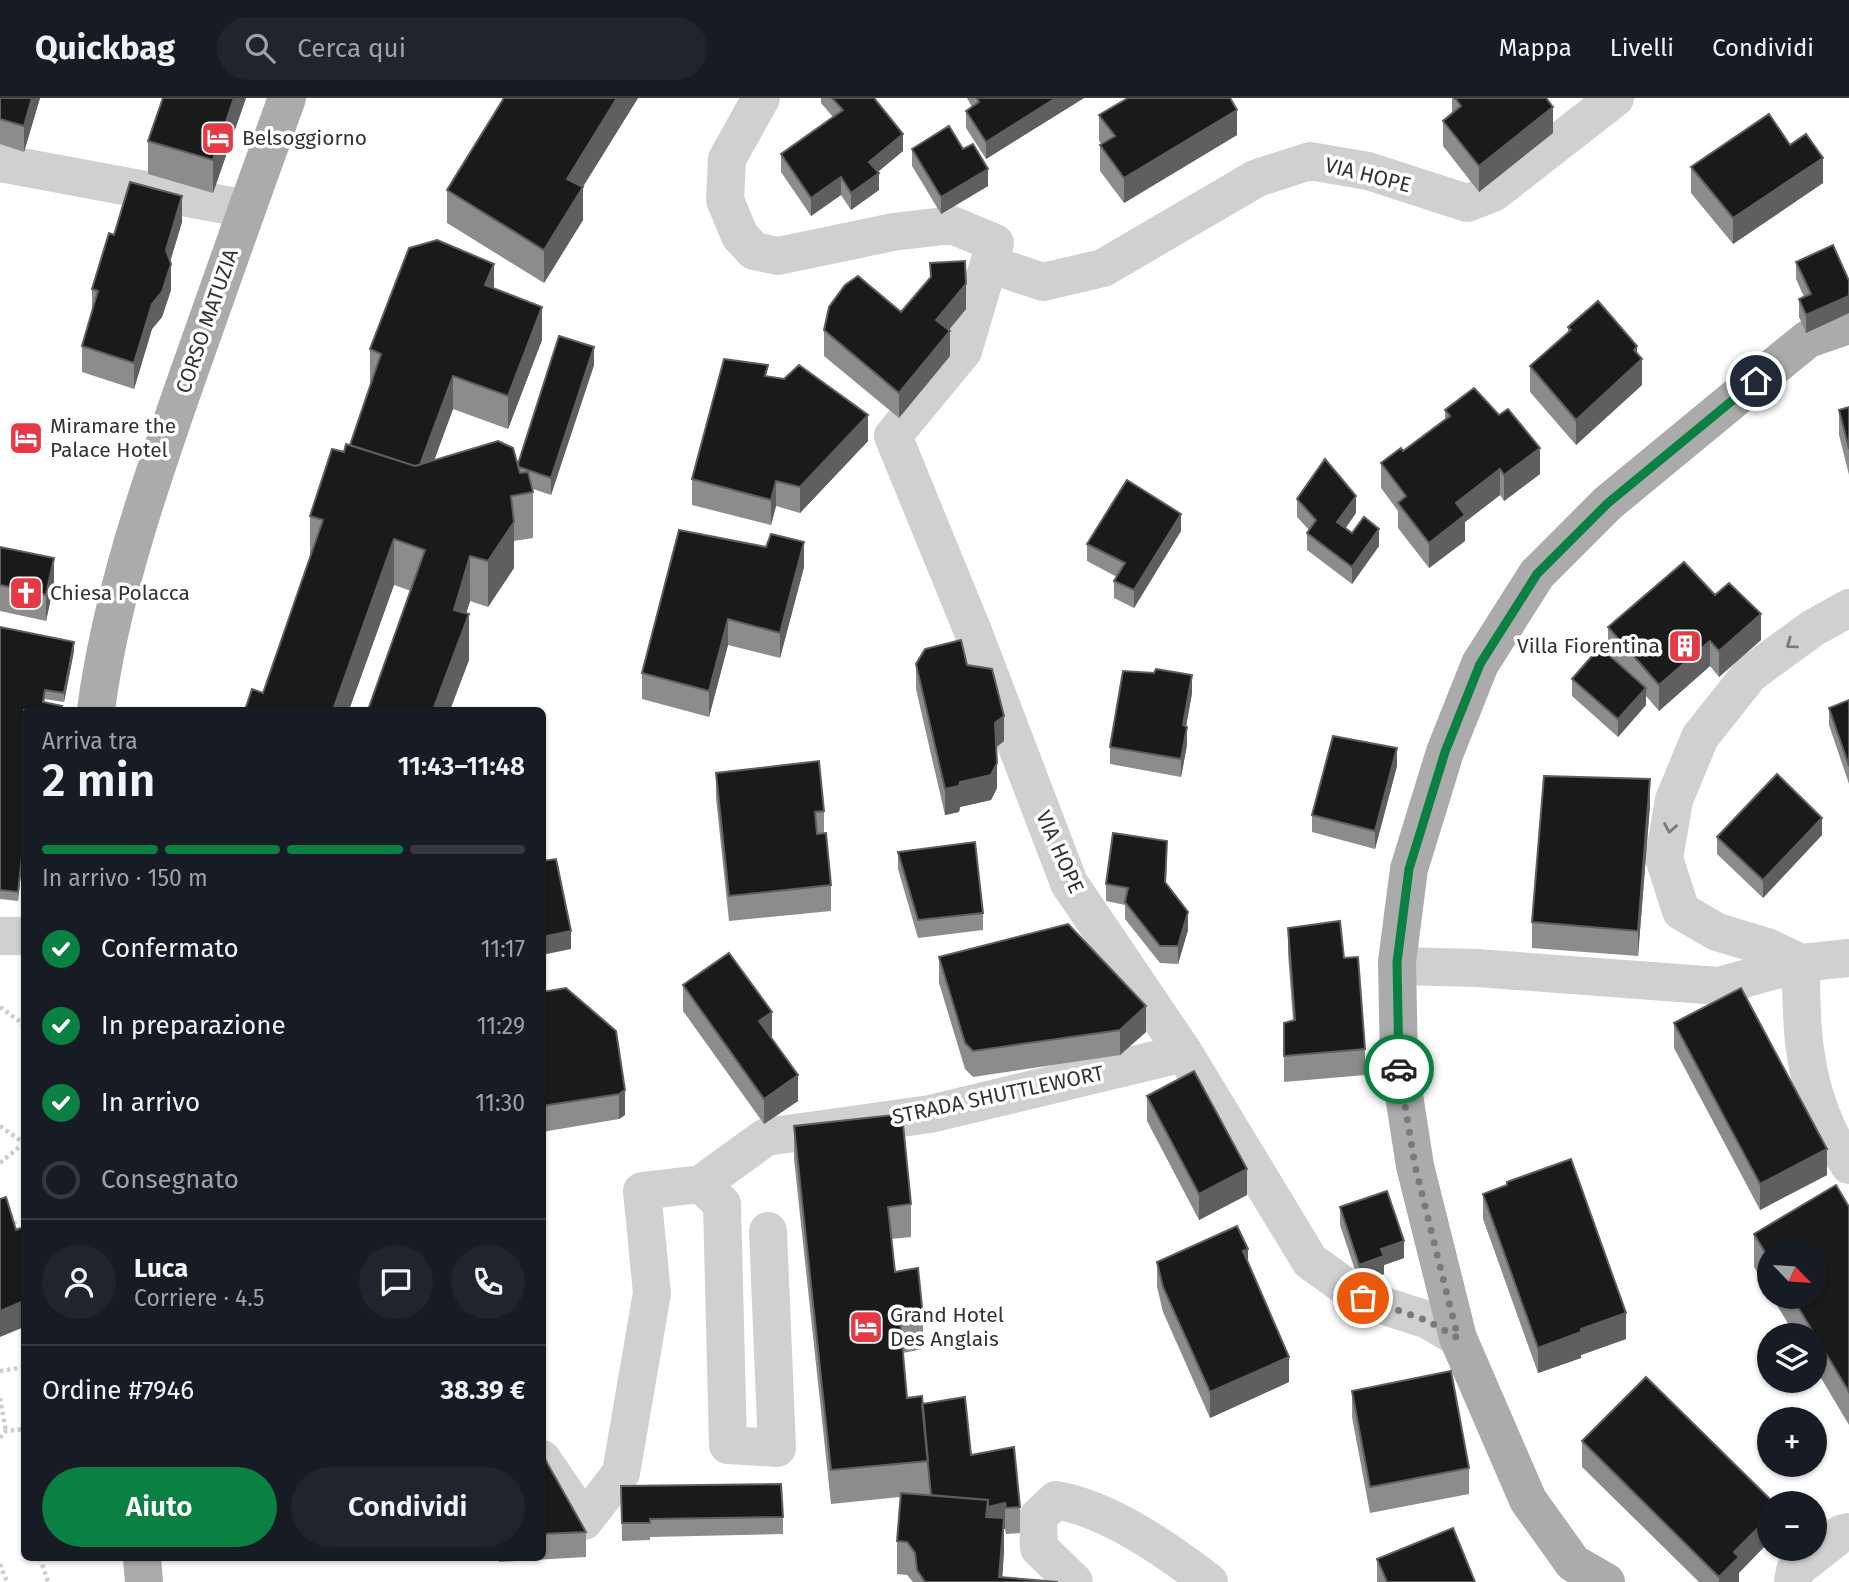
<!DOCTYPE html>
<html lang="it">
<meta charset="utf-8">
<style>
:root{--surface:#171b24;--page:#20242c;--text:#f1f3f6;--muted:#9ea1a6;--line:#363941;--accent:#0b8043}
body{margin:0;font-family:"Fira Sans",sans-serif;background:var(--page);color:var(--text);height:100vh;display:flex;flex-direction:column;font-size:26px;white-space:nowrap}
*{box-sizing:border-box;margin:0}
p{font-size:23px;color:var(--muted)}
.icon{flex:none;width:38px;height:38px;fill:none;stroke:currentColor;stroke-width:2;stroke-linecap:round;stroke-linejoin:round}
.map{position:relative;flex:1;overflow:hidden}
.sheet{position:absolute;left:21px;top:609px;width:525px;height:854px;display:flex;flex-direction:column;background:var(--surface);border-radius:10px;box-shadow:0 2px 5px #0004}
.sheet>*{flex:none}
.needle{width:46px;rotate:115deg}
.controls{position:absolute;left:1757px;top:1141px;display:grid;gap:14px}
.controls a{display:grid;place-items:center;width:70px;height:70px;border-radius:50%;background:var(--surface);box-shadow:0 2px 5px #0004;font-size:35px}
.pin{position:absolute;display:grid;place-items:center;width:60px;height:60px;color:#fff;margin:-30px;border:4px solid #fff;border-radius:50%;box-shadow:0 2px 7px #0007}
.courier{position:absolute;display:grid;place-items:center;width:70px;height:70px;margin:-35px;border:5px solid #0b8043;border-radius:50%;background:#fff;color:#222;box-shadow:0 2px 9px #0007}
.overview em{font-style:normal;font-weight:600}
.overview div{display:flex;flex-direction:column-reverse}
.overview{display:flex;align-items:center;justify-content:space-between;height:119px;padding:0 21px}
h1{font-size:46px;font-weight:600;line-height:52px}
.bar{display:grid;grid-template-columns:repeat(4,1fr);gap:10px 7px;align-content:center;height:84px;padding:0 21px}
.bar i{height:9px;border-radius:5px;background:var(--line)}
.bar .active{background:var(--accent)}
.bar p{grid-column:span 4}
.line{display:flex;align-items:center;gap:18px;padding:0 21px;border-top:2px solid var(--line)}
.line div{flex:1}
.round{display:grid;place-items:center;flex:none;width:74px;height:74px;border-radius:37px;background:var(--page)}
ol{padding:0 21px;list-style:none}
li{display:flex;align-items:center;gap:21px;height:77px}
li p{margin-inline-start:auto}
li .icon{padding:7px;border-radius:50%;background:var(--accent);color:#fff;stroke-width:4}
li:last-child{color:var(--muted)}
li i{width:38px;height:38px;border:4px solid var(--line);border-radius:50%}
.primary-button{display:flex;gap:14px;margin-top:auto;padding:14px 21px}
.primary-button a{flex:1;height:80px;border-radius:42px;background:var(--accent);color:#fff;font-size:28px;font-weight:600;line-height:80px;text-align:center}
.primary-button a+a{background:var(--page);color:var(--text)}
header{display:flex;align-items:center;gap:42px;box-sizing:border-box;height:98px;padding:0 35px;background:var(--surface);border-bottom:2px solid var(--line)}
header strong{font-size:33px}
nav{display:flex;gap:38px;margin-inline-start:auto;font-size:24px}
.search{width:490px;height:63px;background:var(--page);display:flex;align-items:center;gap:18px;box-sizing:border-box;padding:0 24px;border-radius:38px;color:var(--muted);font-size:26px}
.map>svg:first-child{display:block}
</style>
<header>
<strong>Quickbag</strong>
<div class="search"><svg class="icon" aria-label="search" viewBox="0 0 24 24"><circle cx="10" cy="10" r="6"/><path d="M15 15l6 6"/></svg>Cerca qui</div>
<nav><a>Mappa</a><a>Livelli</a><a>Condividi</a></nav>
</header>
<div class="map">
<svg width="1849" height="1484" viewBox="0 0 1849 1484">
<rect width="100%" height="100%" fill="#fff"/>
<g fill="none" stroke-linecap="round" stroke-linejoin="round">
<path stroke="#cdcdcd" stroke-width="4.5" stroke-dasharray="3.5 3.5" stroke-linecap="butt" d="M0 909 22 925 24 930
M0 1028 24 1045
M0 1065 24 1045
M11 1117 24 1144
M0 1273 24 1269
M0 1300 6 1333
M0 1340 6 1333 24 1331
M24 1384V1396
M40 1460 48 1484
M0 1466 7 1484"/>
<path stroke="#d0d0d0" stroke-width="38" d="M761 0 727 61 725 102 740 138 754 153 778 158 893 134 952 127 995 145 963 253 893 338 974 536 1069 785 1184 955 1310 1163 1363 1201 1428 1222 1458 1240
M0 65 247 111
M989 166 1043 184 1103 170 1257 80 1310 63 1368 73 1467 105 1493 95 1615 0
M0 838H24
M1801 865 1767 849 1717 834 1681 813 1664 760 1674 702 1700 639 1750 576 1813 530 1849 510
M1801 865C1801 924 1802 975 1827 1030 1832 1043 1842 1055 1849 1067
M1397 868 1477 870 1719 888 1801 865 1849 860
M701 1086 766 1039 930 1016 1184 955
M542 1361 584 1423 621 1375 652 1195 642 1093 701 1086 722 1106 728 1347 777 1350 768 1133
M1074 1484 1039 1450 1038 1419 1056 1402C1109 1411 1167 1452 1209 1484
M1793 1484 1795 1472 1841 1436 1849 1434"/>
<path stroke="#ababab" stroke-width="38" d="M96 612C111 498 149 389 187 280 220 187 253 93 287 0
M142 1460 144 1484
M1606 1484 1573 1465 1528 1402 1458 1240 1415 1068 1399 965 1397 864 1409 771 1445 654 1480 566 1537 476 1608 405 1756 283 1808 241 1849 227"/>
</g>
<path fill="#8c8c8c" d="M0 0H40L24 54 0 46Z
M246 0 213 95 148 76V43Z
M504 0H638L583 89V122L544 185 447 125V92Z
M821 0H874L903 53 878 74 879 92 851 112 841 97 811 118 781 74V56L833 19 821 5Z
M967 0H1084L986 61 966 30V13L972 9Z
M1452 0H1546L1553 35 1479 94 1443 48V23L1452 16Z
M1099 17 1237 37 1124 105 1100 73V47L1102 46 1099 43Z
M1790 47 1823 85 1733 146 1691 95V69Z
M912 51H963L988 88 941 116 912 68Z
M182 124 170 164 171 192 162 219 152 231 134 291 82 274V248L92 215V191L114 137Z
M1796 164 1849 183V215L1806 235 1799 219V201L1804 199 1796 181Z
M930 165 966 211 949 232 950 258 899 320 824 258V232L901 214 930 180Z
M494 190 542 242 508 331 453 311 434 363 518 366 594 267 551 397 533 391V440L514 443V470L488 509 470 503 466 516 469 562 450 612H368L411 493 394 487 349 612H245L263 595 310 460V418L350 347 371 285 370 284V251Z
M1568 229 1637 256 1642 287 1576 347 1530 294V268L1568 235Z
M768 279 868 343 800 415 776 408 771 427 692 407V381Z
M1849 309V377L1839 337V312Z
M1445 312 1540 376 1504 403 1500 397 1465 424V443L1429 470 1398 430V413L1381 390V365L1403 353 1445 321Z
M1297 401 1356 415 1346 430 1352 435 1379 448 1352 486 1307 452V435L1309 432 1297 419Z
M1181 433 1134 510 1114 500V483L1117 479 1087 463V446Z
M0 449 54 486 46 523 0 513Z
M804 469 780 560 728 547 709 619 642 601V575Z
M1715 497 1761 542 1719 579 1710 568 1659 613 1646 598V607L1618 639 1572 598V581L1615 562 1608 555V529Z
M0 529 74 553 64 604 45 601 44 605 62 612H24L18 803 0 801Z
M916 566 967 567 1004 643 996 650 997 690 991 702 960 709 959 714 945 717 916 591Z
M1192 595 1186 629 1187 647 1181 679 1110 666V649Z
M1849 602V686L1829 627V610Z
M1397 668 1375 751 1312 734V717Z
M716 675 824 713V736L831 787V813L729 823 716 700Z
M1650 707 1638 858 1532 850V824Z
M1822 737 1763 800 1717 756V739Z
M898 754 983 815V832L918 840 898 771Z
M1167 761 1166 785 1188 832 1178 866 1160 865 1125 821V807L1106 803V786Z
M1288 830 1365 951V977L1284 984V925L1293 922 1288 856Z
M939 859 1146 934 1120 957 973 979 965 971 939 885Z
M683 887 771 940 798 1003 764 1026 683 913Z
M542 894 616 933 625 1017 619 1021 542 1034Z
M1674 925 1827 1077 1760 1112 1674 950Z
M1147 998 1247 1097 1199 1122 1147 1023Z
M794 1028 911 1106V1139L891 1141 895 1174 923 1218V1251L903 1255 907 1300 922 1306 1020 1409V1435L1006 1436 1005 1431H1004V1453L1002 1479 1058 1484H913L907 1477 897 1476V1443L900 1399 831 1406 794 1061Z
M1507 1084 1626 1241 1581 1257V1260L1538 1275 1483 1121V1096L1507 1087Z
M1340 1109 1404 1160 1384 1167V1176L1359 1184 1340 1127Z
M1849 1109V1327L1815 1270V1237H1795L1772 1199H1815L1769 1153V1194L1754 1169V1136Z
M1248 1163 1289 1284 1210 1320 1163 1214 1157 1189V1164Z
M1352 1293 1469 1370V1396L1370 1415 1352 1319Z
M1582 1343 1739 1475V1484H1699L1582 1369Z
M542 1356 586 1434V1459L499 1464V1460H542Z
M621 1388 783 1419V1436L650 1439V1442L622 1443Z
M212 1460H232L212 1462Z
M1377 1461 1475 1484H1377Z"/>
<path fill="#5f5f5f" d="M32 0H40L24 54V28Z
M234 0H246L213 95V62Z
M617 0H638L567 114V81Z
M1056 0H1084L986 61V44Z
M1553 9V35L1479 94V68Z
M1237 12V37L1124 105V80Z
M903 36V53L869 81V64Z
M1823 60V85L1733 146V120Z
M988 71V88L941 116V99Z
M879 75V92L851 112V95Z
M841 79V97L811 118V100Z
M583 89V122L544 185V152Z
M182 98V124L166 177V152Z
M171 166V192L162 219 152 231 134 291V265L152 206Z
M494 166V199L485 187Z
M966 186V211L936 247V222Z
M1849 198V215L1806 235V217Z
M542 209V242L508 331V298Z
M950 233V258L899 320V295Z
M1637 248V265L1642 261V287L1576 347V322Z
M594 249V267L551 397V380Z
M453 278V311L415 414V381Z
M868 317V343L800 415V389Z
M1540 350V376L1504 403V377Z
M1500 371V397L1465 424V443L1429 470V445L1456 405Z
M776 383V408L771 427V402Z
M1356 398V415L1337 441V424Z
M1181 416V433L1134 510V492Z
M514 424V470L488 509V463Z
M1379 431V448L1352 486V469Z
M394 441V487L349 612H333Z
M804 444V469L780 560V535Z
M470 458V503L456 549 469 516V562L450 612H433L454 512Z
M54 460V486L46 523V497Z
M1761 516V542L1719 579V553Z
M728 521V547L709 619V593Z
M1710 543V568L1659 613V587Z
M74 544V553L64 604V595Z
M1192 577V595L1183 645V627Z
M1646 590V607L1618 639V621Z
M1004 618V643L995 650V625Z
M1187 629V647L1181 679V661Z
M1397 650V668L1375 751V733Z
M997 665V690L991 702 960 709 959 714 945 717V691Z
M1650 681V707L1638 858V833Z
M1822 720V737L1763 800V782Z
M24 739V748L18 803V794Z
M1188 814V832L1178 866V848Z
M571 833V851L542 857V839Z
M1146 908V934L1120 957V932Z
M772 914V940L759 923Z
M798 977V1003L764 1026V1001Z
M625 992V1017L619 1021V996Z
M1827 1051V1077L1760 1112V1086Z
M1247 1071V1097L1199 1122V1096Z
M1404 1143V1160L1384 1167V1176L1359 1184V1167L1381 1151Z
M1248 1151V1177L1243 1153Z
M24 1203V1229L0 1239V1213Z
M1626 1215V1241L1581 1257V1260L1538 1275V1250L1581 1231Z
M1289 1259V1284L1210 1320V1294Z
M988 1402 1005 1405V1431H1004V1453L1002 1484H999L986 1419Z
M1769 1419V1444L1739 1475V1484H1719V1479L1734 1454Z"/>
<path fill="#1a1a1a" stroke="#5f5f5f" stroke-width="2" d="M0 0H32L24 28 0 21Z
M163 0H234L213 62 148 43Z
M504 0H617L567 81 583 89 544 152 447 92Z
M832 0H874L903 36 869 64 879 75 851 95 841 79 811 100 781 56 843 12Z
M977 0H1056L986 44 966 13 979 4Z
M1128 0H1230L1237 12 1124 80 1100 47 1115 38 1099 17Z
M1455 0H1546L1553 9 1479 68 1443 23 1461 8Z
M1769 16 1790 47 1806 36 1823 60 1733 120 1691 69Z
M949 28 963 51 973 46 988 71 941 99 912 51Z
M130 84 182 98 166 152 171 166 162 194 152 206 134 265 82 248 98 193 92 191 109 135 114 137Z
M437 142 494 166 485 187 542 209 508 298 453 278 420 367 415 368 350 347 381 256 370 251 409 150Z
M1833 147 1849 183V198L1806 217 1799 201 1811 196 1796 164Z
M965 163 966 186 936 222 950 233 899 295 824 232 829 209 845 187 858 178 901 214 931 179 930 165Z
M1598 203 1637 248 1634 252 1642 261 1576 322 1530 268 1571 232 1568 229Z
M559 238 594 249 551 380 519 369 518 366Z
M724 261 768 267 765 278 784 281 799 267 868 317 800 389 776 383 771 402 692 381Z
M1474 290 1499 317 1508 311 1540 350 1504 377 1500 371 1456 405 1465 417 1429 445 1398 405 1406 398 1381 365 1401 350 1403 353 1450 318 1445 312Z
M1849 309V351L1839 312Z
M498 343 513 350 520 375 528 374 533 394 511 398 514 424 488 463 470 458 454 512 469 516 433 612H368L425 452 394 441 333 612H245L252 591 263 595 323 422 310 418 332 351 344 354 346 346 415 368Z
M1325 361 1356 398 1337 424 1352 435 1364 419 1379 431 1352 469 1307 435 1316 422 1297 401Z
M1127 382 1181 416 1134 492 1114 483 1125 465 1087 446Z
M679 432 766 449 771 436 804 444 780 535 728 521 709 593 642 575Z
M0 449 54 460 46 497 0 487Z
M1684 464 1715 497 1729 485 1761 516 1719 553 1710 543 1659 587 1608 529Z
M0 529 74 544 64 595 45 592 43 604 62 608 61 612H24V739L18 794 0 792Z
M961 542 967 567 992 571 1004 618 995 625 997 665 991 677 960 684 959 688 945 691 916 566 925 551Z
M1600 549 1646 590 1618 621 1572 581Z
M1156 571 1192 577 1183 627 1187 629 1181 661 1110 649 1123 573 1154 575Z
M1849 602V668L1829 610Z
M1333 638 1397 650 1375 733 1312 717Z
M819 663 824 713 815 714 817 736 826 735 831 787 729 798 716 675Z
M1777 676 1822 720 1763 782 1717 739Z
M1544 678 1650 681 1638 833 1532 824Z
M1113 735 1167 743 1165 784 1188 814 1178 848H1160L1125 804 1128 790 1106 786Z
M975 744 983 815 918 822 898 754Z
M556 761 571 833 542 839V763Z
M1340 823 1344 860 1358 859 1365 951 1284 958V925L1295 922 1288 830Z
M1068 826 1146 908 1120 932 973 953 965 945 939 859Z
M729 855 772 914 759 923 798 977 764 1001 683 887Z
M566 890 616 933 625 992 619 996 542 1008V894Z
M1741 890 1827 1051 1760 1086 1674 925Z
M1194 973 1247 1071 1199 1096 1147 998Z
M902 1016 911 1106 888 1109 895 1174 918 1170 923 1218 900 1222 907 1300 922 1298 928 1363 831 1372 794 1028Z
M1571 1061 1626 1215 1581 1231V1234L1538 1250 1483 1096 1507 1087V1084Z
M1836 1087 1849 1109V1294L1792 1199H1815V1153H1769V1161L1754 1136Z
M1387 1093 1404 1143 1381 1151 1384 1158 1359 1167 1340 1109Z
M6 1099 16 1132 24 1129V1203L0 1213V1101Z
M1237 1128 1248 1151 1243 1153 1289 1259 1210 1294 1163 1189 1157 1164Z
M1451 1273 1469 1370 1370 1389 1352 1293Z
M1646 1279 1774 1405H1769V1419L1734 1454 1739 1459 1719 1479 1582 1343Z
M965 1299 971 1357 1014 1349 1020 1409 1006 1410 1005 1405 988 1409V1402L931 1397 922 1306Z
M542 1356 586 1434 542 1436Z
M781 1386 783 1419 650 1421V1425H622L621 1388Z
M901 1395 988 1402 986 1419 1004 1420 999 1479 1058 1484H925L917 1472 915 1455 907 1444 897 1443Z
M1453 1430 1475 1484H1387L1377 1461Z"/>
<defs><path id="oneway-chevron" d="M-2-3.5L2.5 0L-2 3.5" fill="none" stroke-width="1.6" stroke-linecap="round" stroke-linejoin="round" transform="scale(1.75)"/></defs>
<g stroke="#7a7a7a">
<use href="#oneway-chevron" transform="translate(1791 546) rotate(144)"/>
<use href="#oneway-chevron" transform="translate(1670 730) rotate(100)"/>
</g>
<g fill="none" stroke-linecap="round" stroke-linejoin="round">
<path stroke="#7a7a7a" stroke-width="7" stroke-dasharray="0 12.6" d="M1363 1200 1428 1223 1458 1240 1415 1068 1399 971"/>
<path stroke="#0b8043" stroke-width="9" d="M1399 971 1397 864 1409 771 1445 654 1480 566 1537 476 1608 405 1756 283"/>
</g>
<defs>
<g id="hotel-square" transform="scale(1.75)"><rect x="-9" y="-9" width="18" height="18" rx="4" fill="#e63946" stroke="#fff"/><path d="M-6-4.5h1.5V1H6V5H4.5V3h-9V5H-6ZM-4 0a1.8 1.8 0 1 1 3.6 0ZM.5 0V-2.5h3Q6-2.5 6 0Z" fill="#fff"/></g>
<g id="church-square" transform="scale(1.75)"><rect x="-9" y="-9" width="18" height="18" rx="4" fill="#e63946" stroke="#fff"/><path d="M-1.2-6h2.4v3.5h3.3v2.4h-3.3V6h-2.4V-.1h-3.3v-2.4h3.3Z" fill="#fff"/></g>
<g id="building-square" transform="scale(1.75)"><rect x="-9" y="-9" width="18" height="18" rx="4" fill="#e63946" stroke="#fff"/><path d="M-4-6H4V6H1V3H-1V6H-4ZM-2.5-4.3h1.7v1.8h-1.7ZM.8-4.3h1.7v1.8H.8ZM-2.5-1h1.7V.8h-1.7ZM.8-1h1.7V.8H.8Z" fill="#fff"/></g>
</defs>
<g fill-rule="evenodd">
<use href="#hotel-square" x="218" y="40"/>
<use href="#hotel-square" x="26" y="340"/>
<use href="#church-square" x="26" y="495"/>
<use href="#building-square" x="1685" y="548"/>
<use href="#hotel-square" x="866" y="1229"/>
</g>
<g text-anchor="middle" stroke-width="7" stroke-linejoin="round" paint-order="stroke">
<g font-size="21" fill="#333" stroke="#fff" text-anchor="start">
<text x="242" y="47">Belsoggiorno</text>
<text x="50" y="335">Miramare the<tspan x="50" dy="24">Palace Hotel</tspan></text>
<text x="50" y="502">Chiesa Polacca</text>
<text x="1660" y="555" text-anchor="end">Villa Fiorentina</text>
<text x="890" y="1224">Grand Hotel<tspan x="890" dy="24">Des Anglais</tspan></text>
</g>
<g font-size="21" fill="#333" stroke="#fff">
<text transform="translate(1368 77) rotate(14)" y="7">VIA HOPE</text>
<text transform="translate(207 223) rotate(-71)" y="7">CORSO MATUZIA</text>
<text transform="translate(1060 754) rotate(66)" y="7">VIA HOPE</text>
<text transform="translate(998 997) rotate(-12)" y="7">STRADA SHUTTLEWORT</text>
</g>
</g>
</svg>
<div class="controls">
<a><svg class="needle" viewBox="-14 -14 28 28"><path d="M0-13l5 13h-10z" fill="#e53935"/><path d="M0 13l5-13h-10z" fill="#9ea1a6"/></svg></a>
<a><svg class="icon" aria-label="layers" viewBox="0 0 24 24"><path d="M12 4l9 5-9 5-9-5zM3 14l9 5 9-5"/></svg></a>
<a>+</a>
<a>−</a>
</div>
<div class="pin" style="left:1363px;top:1200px;background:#ea580c"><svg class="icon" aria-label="bag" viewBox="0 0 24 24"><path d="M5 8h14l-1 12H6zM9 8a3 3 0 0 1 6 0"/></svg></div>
<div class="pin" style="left:1756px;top:283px;background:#1f2937"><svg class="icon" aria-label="home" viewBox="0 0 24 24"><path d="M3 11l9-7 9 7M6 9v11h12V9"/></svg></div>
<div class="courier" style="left:1399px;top:971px"><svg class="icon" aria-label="car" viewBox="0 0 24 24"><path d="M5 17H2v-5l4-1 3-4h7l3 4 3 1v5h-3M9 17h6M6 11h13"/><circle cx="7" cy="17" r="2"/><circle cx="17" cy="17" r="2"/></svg></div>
<section class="sheet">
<div class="overview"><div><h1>2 min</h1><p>Arriva tra</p></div><em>11:43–11:48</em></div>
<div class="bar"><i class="active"></i><i class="active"></i><i class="active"></i><i></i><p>In arrivo · 150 m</p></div>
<ol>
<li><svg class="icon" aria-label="check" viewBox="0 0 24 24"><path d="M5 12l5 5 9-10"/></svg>Confermato<p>11:17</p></li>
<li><svg class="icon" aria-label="check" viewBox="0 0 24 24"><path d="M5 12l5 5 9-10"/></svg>In preparazione<p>11:29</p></li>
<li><svg class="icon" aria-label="check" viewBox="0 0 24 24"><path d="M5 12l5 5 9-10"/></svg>In arrivo<p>11:30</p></li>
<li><i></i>Consegnato</li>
</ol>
<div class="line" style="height:126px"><a class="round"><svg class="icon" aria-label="person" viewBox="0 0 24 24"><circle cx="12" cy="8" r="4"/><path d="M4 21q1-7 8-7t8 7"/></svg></a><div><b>Luca</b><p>Corriere · 4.5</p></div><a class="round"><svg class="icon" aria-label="chat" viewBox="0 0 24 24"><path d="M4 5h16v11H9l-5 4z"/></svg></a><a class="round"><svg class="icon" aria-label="phone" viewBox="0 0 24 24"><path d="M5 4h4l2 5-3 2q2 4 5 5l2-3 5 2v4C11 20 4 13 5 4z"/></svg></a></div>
<div class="line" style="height:91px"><div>Ordine #7946</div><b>38.39 €</b></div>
<div class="primary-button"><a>Aiuto</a><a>Condividi</a></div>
</section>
</div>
